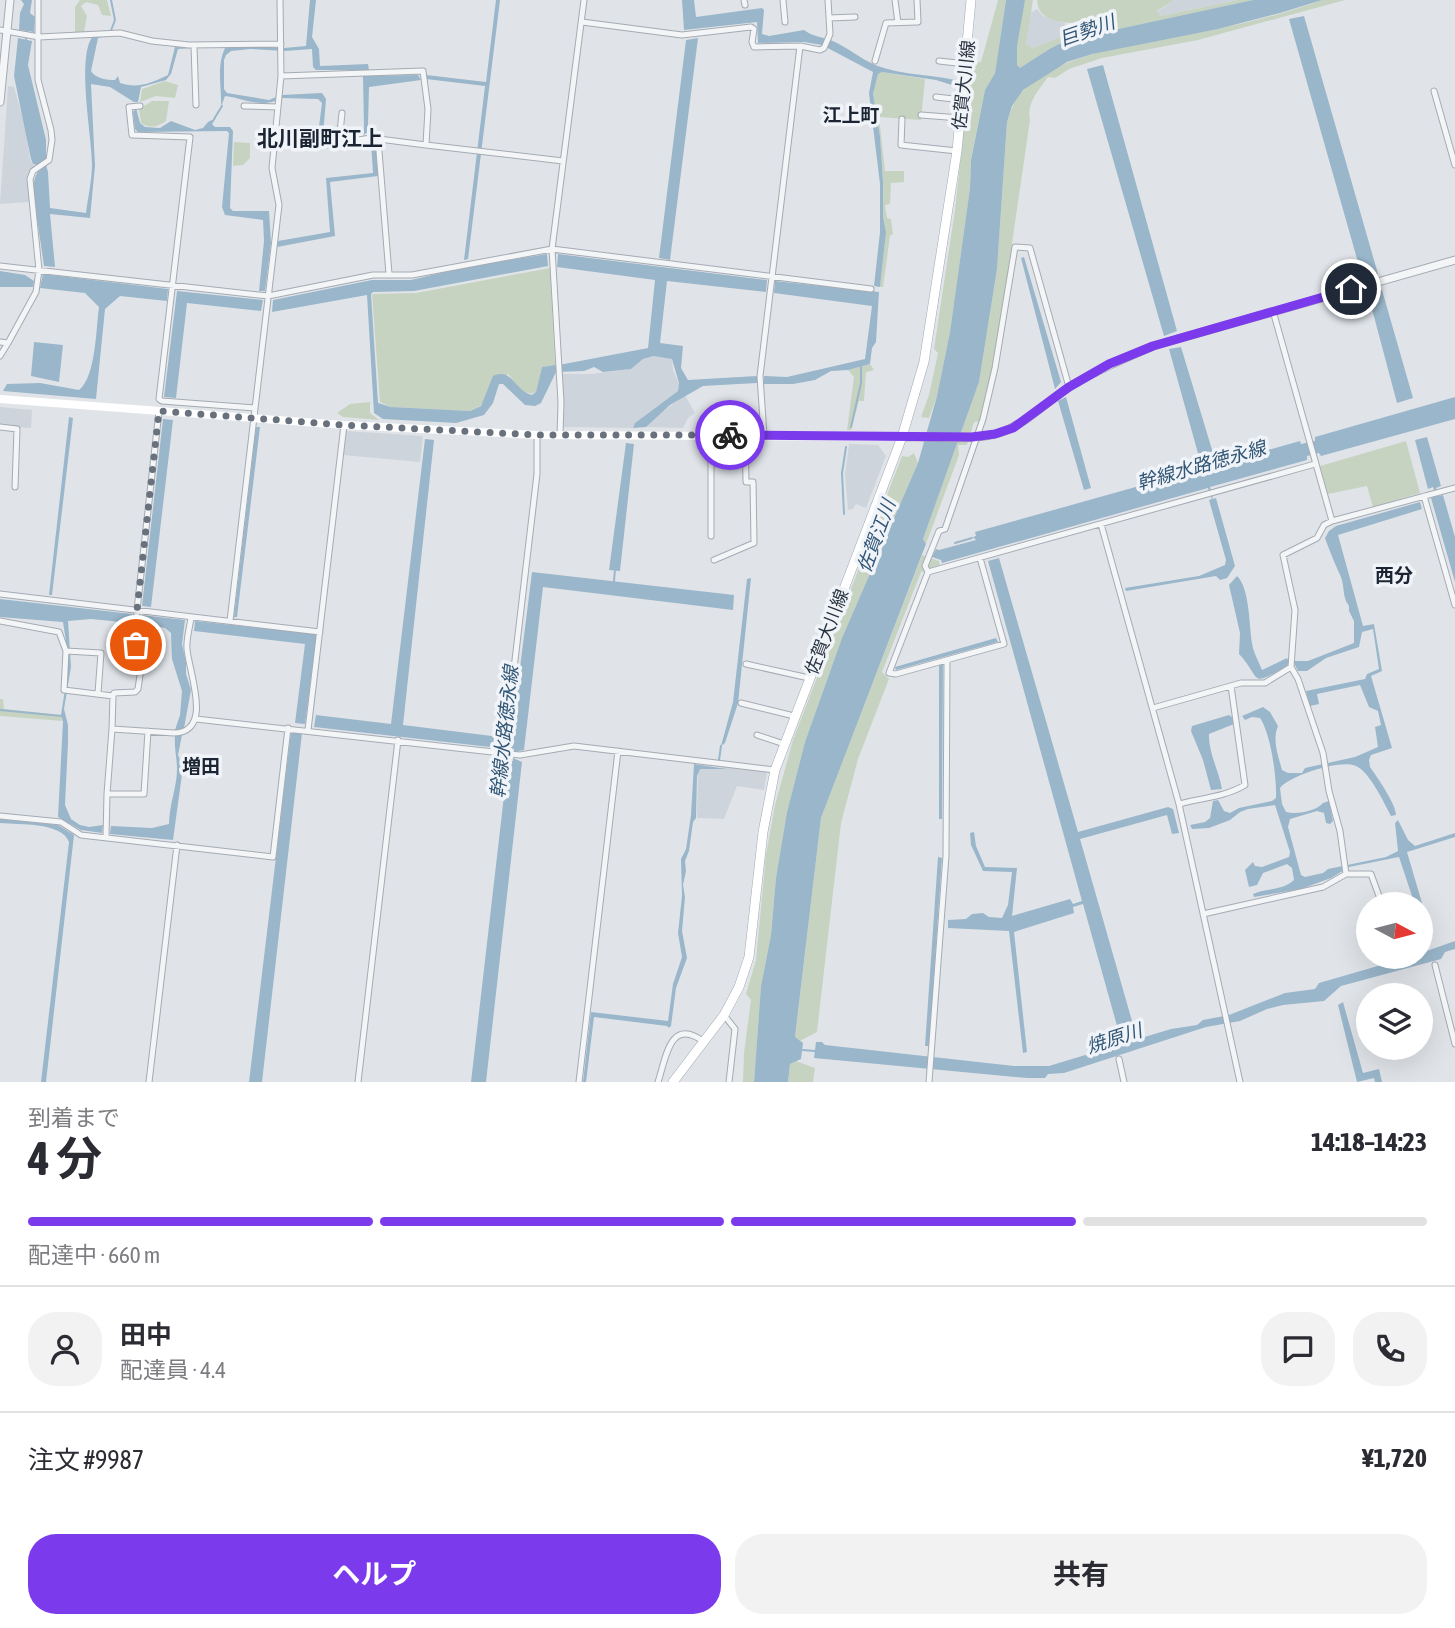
<!DOCTYPE html>
<html lang="ja">
<meta charset="utf-8">
<style>
:root{--surface:#fff;--page:#f2f2f3;--text:#2b2b33;--muted:#7c7c81;--line:#e1e1e2;--accent:#7c3aed}
body{margin:0;font-family:"Asap Condensed","Noto Sans JP",sans-serif;background:var(--page);color:var(--text);height:100vh;display:flex;flex-direction:column;font-size:26px;white-space:nowrap}
*{box-sizing:border-box;margin:0}
p{font-size:23px;color:var(--muted)}
.icon{flex:none;width:38px;height:38px;fill:none;stroke:currentColor;stroke-width:2;stroke-linecap:round;stroke-linejoin:round}
.map{position:relative;height:1082px;overflow:hidden}
.drawer{display:flex;flex-direction:column;background:var(--surface);flex:1}
.drawer>*{flex:none}
.needle{width:46px;rotate:97deg}
.fabs{position:absolute;left:1356px;top:892px;display:grid;gap:14px}
.fabs a{display:grid;place-items:center;width:77px;height:77px;border-radius:50%;background:var(--surface);box-shadow:0 7px 28px #0002;font-size:35px}
.pin{position:absolute;display:grid;place-items:center;width:60px;height:60px;color:#fff;margin:-30px;border:4px solid #fff;border-radius:50%;box-shadow:0 2px 7px #0007}
.courier{position:absolute;display:grid;place-items:center;width:70px;height:70px;margin:-35px;border:5px solid #7c3aed;border-radius:50%;background:#fff;color:#222;box-shadow:0 2px 9px #0007}
.summary em{font-style:normal;font-weight:700}
.summary div{display:flex;flex-direction:column-reverse}
.summary{display:flex;align-items:center;justify-content:space-between;height:119px;padding:0 28px}
h1{font-size:46px;font-weight:700;line-height:52px}
.bar{display:grid;grid-template-columns:repeat(4,1fr);gap:10px 7px;align-content:center;height:84px;padding:0 28px}
.bar i{height:9px;border-radius:5px;background:var(--line)}
.bar .on{background:var(--accent)}
.bar p{grid-column:span 4}
.line{display:flex;align-items:center;gap:18px;padding:0 28px;border-top:2px solid var(--line)}
.line div{flex:1}
.round{display:grid;place-items:center;flex:none;width:74px;height:74px;border-radius:28px;background:var(--page)}
.action{display:flex;gap:14px;margin-top:auto;padding:14px 28px}
.action a{flex:1;height:80px;border-radius:28px;background:var(--accent);color:#fff;font-size:28px;font-weight:700;line-height:80px;text-align:center}
.action a+a{background:var(--page);color:var(--text)}
.map>svg:first-child{display:block}
</style>
<div class="map">
<svg width="1455" height="1082" viewBox="0 0 1455 1082">
<rect width="100%" height="100%" fill="#e0e4e9"/>
<path fill="#ced4db" d="M1174 0H1238L1160 16 1157 12Z
M1037 9 1043 16 1065 23 1068 34 1033 48 1026 44 1030 13Z
M8 86 14 87 25 125 30 160 34 166 30 172V202L0 204Z
M653 356 672 359 673 370 679 384 678 391 635 423 633 428 562 427 560 374H591L631 369 643 359Z
M685 395 695 413 688 418 683 428 646 427 653 419Z
M0 407 32 410 31 428 0 426Z
M346 431 423 436 420 462 343 455Z
M849 444 878 445 886 456 866 508 856 504 853 509 848 510 845 474Z
M722 766 767 772 764 790 737 786 724 819 697 818 698 767 720 769Z"/>
<path fill="#c7d3c1" d="M80 0H107L111 16 102 15 98 5 86 2 81 6 87 16 84 32 75 33V7Z
M998 0H1006L995 73 985 90 971 159 970 188 950 332 937 396 929 418 921 417 929 395 938 353 934 349 955 210 971 63 981 62Z
M1025 0H1033L1026 44 1033 48 1068 34 1092 28 1091 24C1072 22 1038 26 1037 0H1174L1157 11 1160 16 1238 0H1253L1066 41 1051 48 1015 72 1014 38Z
M1322 0H1345L1198 40 1102 58 1069 69 1055 78 1048 77C1039 90 1026 103 1030 120L994 367 980 421 974 422 967 445H958L959 455 926 544 923 539 979 382 997 269 1007 122C1011 110 1015 97 1025 89 1072 47 1153 41 1213 30 1250 22 1287 13 1322 0Z
M882 72 925 79 921 120 879 117 885 171H904V182L891 183 890 204 885 205 887 218 891 219 893 234 890 236 883 287H880L886 232 883 217V182L880 136 873 94 878 73Z
M165 81 178 85 175 98 156 96 140 102 142 89Z
M152 101H169L166 121C158 127 150 129 141 123L139 109Z
M234 142 250 143V158L243 165 233 166Z
M550 268 555 365 542 367 536 392C524 398 516 383 508 374L480 406 470 411 391 407 380 402 372 294 416 293Z
M870 364 874 370 866 372 864 401H859L851 430H847L854 377 848 370Z
M370 402V413L379 420 343 417 337 413 350 404Z
M1406 441 1420 493 1373 507 1367 486 1328 494 1320 466Z
M914 453 918 463 842 638 805 742 787 812 776 878 771 935 761 986 754 1082H743L744 1053 751 1000 746 994 756 960 766 855 775 805 793 740 902 456 908 457Z
M922 555 939 561 940 566 921 572 882 672 889 679 858 759 841 823 817 1032 800 1041 795 1038 821 818Z
M0 699H3L4 709 61 715 63 721 0 716Z
M796 1061 815 1068 813 1082H788L790 1064Z"/>
<path fill="#9ab6ca" d="M21 0H32L30 13 35 17 34 32 19 30 20 13 24 4Z
M310 0H316L312 37 319 49 320 66 368 64 369 70H316L313 67 312 49 285 51 250 49 231 51 226 55 224 60V89L227 93 269 100 276 97 275 101C258 107 242 98 225 96L221 107C222 88 216 67 225 48L250 46 284 48 306 46Z
M496 0H500L468 259 464 260 485 86 426 79V75L486 82Z
M682 0H694L696 17 762 8 764 10 762 34 769 36 804 30C813 37 824 37 835 42 848 48 860 58 873 64 898 75 928 74 955 80L954 85H952L936 80 882 72 878 74 873 94 880 136 883 182V217L886 232 880 287 874 286 880 232V184L869 93 873 72 822 45 804 42 758 43 757 22 684 30Z
M1006 0H1025L1017 46V65L1020 68 1051 48 1066 41 1091 35 1253 0H1322L1280 13 1218 29 1092 54 1067 62 1023 90 1012 106 1007 122 997 269 979 382 923 539 926 544 924 549 821 818 795 1037 803 1043 801 1059 790 1064 788 1082H754L761 986 771 935 776 878 787 812 805 742 842 638 918 463 937 396 950 332 970 188 971 160 985 90 995 73Z
M1304 16 1378 274 1363 280 1289 19Z
M110 35 98 38 91 71C96 79 107 80 115 80L118 76 120 83C137 89 152 83 168 75L175 47 193 48 178 49 171 74 166 80 141 87 138 102H134L110 87 91 84 95 166 90 218 50 214 55 267 44 266 33 191C34 179 35 171 46 165L48 172 50 208 86 213C88 197 92 180 92 164 92 137 76 56 93 36Z
M18 38 32 41 28 65 46 140V159L37 165 33 164 31 159 14 76Z
M698 38 670 260 659 258 686 40Z
M1103 65 1177 331 1164 336 1087 69Z
M418 75 421 80 369 87 368 125 375 136 366 133 361 137 342 140 359 135 364 127 363 76Z
M322 93 326 99 323 136 325 138 335 139 334 141 317 142 322 103 318 99 282 98V95Z
M136 108 140 123 145 127 160 128 171 121 195 130 203 128 208 122 216 118 212 124 215 127H230L233 131 230 208 233 211H269L271 243 265 291H259L264 241 263 220 225 215 222 207 229 133 227 131 138 132 135 129 133 112Z
M375 141 378 176 330 182 335 236 277 247 278 241 330 232 326 178 373 173 371 142Z
M547 254 548 266 414 291 373 292 371 294 378 403 391 407 470 411 481 406 493 376C512 367 515 391 532 395L536 392 542 367 555 365 559 368V365L648 348 655 280 557 267 558 254 767 280 766 292 667 281 660 343 683 346 681 368 688 380 757 376V383L703 386 670 405 646 427 633 428 635 423 678 391 679 383 672 359 653 356 643 359 631 369 603 372 594 367 584 371 556 372 541 403 535 406 525 405 503 384H499L493 403 484 415 456 423 383 419 374 413 367 295 272 312 273 300 372 280H411L466 267Z
M1024 257 1061 382 1055 389 1021 258Z
M0 271 25 275 34 281 33 287H0Z
M43 274 168 289 167 301 120 296 105 309 96 399 3 391 7 384 40 383 79 390C96 377 96 328 99 307L85 293 40 288Z
M775 281 879 292 876 342 872 348 870 364 848 370 831 371 815 380 793 384H764V376L787 377 865 359 872 306 774 293Z
M1382 290 1413 398 1397 403 1368 294Z
M177 291 263 300 261 311 187 303 176 398 164 397Z
M34 342 63 345 59 382 31 376Z
M1181 347 1213 453 1199 457 1169 349Z
M1066 397 1091 488 1084 490 1058 401Z
M1455 397V419L1321 456 1319 453 1307 456V460L1210 487 1213 499 1216 498 1235 566 1227 578 1220 580 1216 576 1126 591 1125 588 1199 576 1225 565 1226 560 1209 500 1212 499 1208 488 942 563 941 560 932 557 936 549 939 550 976 540 973 537 976 536 975 532 1300 441 1301 444 1315 441V437Z
M69 417 73 418 52 595H49Z
M163 419 173 420 151 607 142 606Z
M256 427H260L237 617H234Z
M1427 437 1441 486 1436 488 1438 496 1443 495 1455 537V582L1431 498 1436 496 1433 487 1428 489 1415 440Z
M425 439 434 440 403 725 500 737 499 748 314 727 316 715 391 724Z
M626 443 634 444 620 571 609 570Z
M1420 502 1422 509 1338 535 1363 626 1374 624 1382 671 1371 676 1392 748 1371 755 1369 760 1370 767C1377 777 1396 804 1396 815L1391 816C1384 803 1370 772 1356 766 1341 759 1289 776 1280 788L1282 804 1286 812C1297 815 1316 811 1323 803L1329 801 1333 821 1330 824 1326 823 1324 813 1317 811 1290 819 1288 827 1301 875 1305 877 1323 873 1328 869 1386 857 1398 851 1395 823 1398 820 1408 840 1415 846 1455 833V837L1407 852 1432 937 1425 939 1421 925V905H1415L1399 857 1349 867 1331 878 1301 889 1254 897 1253 894C1266 888 1282 891 1294 880L1292 868 1287 864 1263 873 1257 885 1249 887 1245 870 1253 862 1255 866 1262 867 1289 857 1290 852 1275 805 1248 809 1240 812 1230 820 1209 828 1192 829 1190 825 1205 822 1210 818 1213 801 1218 800 1224 811 1230 813 1239 808 1272 801 1276 798C1277 779 1271 734 1260 718L1252 717 1245 720 1242 716 1263 707 1270 712 1278 726C1272 740 1278 755 1282 770L1288 773H1302L1305 768 1355 757 1378 747 1375 727 1381 725 1378 711 1369 707 1360 685 1317 694 1319 704 1310 706 1306 691 1365 679 1367 674 1379 669 1373 629 1362 632 1359 647 1326 658 1307 671H1298L1293 661H1308L1354 643V621L1349 611V606C1342 597 1345 588 1341 577 1335 564 1330 552 1325 538L1329 531 1336 526Z
M999 558 1078 832 1168 807 1173 809 1179 833 1172 834 1167 815 1080 839 1134 1028 1119 1033 1083 904 1073 907 1074 913 1014 932 1027 1052 1023 1053 1009 931 948 928V920L966 919 972 914 983 913 989 917 1002 918 1008 905 1012 872 983 871 971 845 970 833 974 832 976 846 985 867 1017 868 1012 916 1070 899 1073 904 1082 901 988 561Z
M532 572 734 595 733 610 543 587 524 750 514 752V749L510 748Z
M1237 576C1250 588 1249 626 1252 643 1253 652 1259 662 1262 670L1287 658 1289 662 1287 666C1248 688 1263 680 1239 654L1240 633 1229 585Z
M751 578 738 703 725 743 721 746 733 702 747 579Z
M0 599 132 614V623L91 619 68 621 71 667 64 709 68 725V743L65 805 71 819 80 825 89 827 103 825 102 833 81 830 58 817 63 721 61 715 66 683 67 648 63 622 0 617Z
M142 615 185 620 182 644 186 662V674L191 690 184 728 180 731 175 730 180 715 182 691 172 659 171 633 165 628 142 623Z
M195 621 317 634 305 724 295 723 305 644 194 631Z
M996 638 998 642 896 670 895 667Z
M939 665H943L942 819H939Z
M1229 715 1232 717 1234 724 1209 734C1208 752 1219 771 1222 789L1211 790 1203 760 1191 731 1192 726Z
M291 732 302 733 262 1082H249Z
M182 735 178 755 183 767 173 840 110 834 111 826 152 828 169 824C169 805 177 787 177 769 177 758 174 748 175 736Z
M513 758 522 762 486 1082H471L508 761H513Z
M694 764 727 769H700L697 776 696 818 693 822 689 851 685 861 686 871 683 885 685 897 682 931 687 958 676 988 671 1026 669 1028 667 1026 594 1017 586 1082H583L591 1012 668 1021 673 984 682 957 678 933 682 896 681 859 686 849 691 815Z
M0 819 58 825 74 835 46 1082H41L69 842C62 822 20 825 0 823Z
M938 857 942 858 929 1046H925Z
M1455 941V949L1445 952 1441 959 1341 986 1324 1001 1283 1005 1267 1009 1240 1021 1206 1027 1064 1073 1048 1074 1045 1078H1027L814 1058 816 1042H822L825 1045 1014 1066H1049L1171 1029 1197 1025 1203 1020 1229 1015 1285 993 1315 989 1319 983 1409 957H1421V953Z
M1343 1002 1363 1073 1379 1069 1382 1082H1375L1374 1078 1357 1082 1338 1005Z"/>
<g fill="none" stroke-linecap="round" stroke-linejoin="round">
<path stroke="#9ab6ca" stroke-width="2" d="M110 33 115 20 111 0
M26 39 27 31
M214 119 222 106
M851 427 861 383V367
M844 514 842 473 846 447
M955 543 972 538
M614 581 615 569
M0 710 62 716
M719 760 721 746
M803 1050 815 1051"/>
<g stroke="#a5abb3" stroke-width="7">
<path id="minor" d="M744 0 745 5
M783 0 785 22
M895 0 898 23
M829 18 855 17
M582 22 682 35 751 27 754 29 752 42 754 47 800 46 820 50 824 48 830 34 828 0
M0 30 39 37 120 33 152 41 189 45 281 44
M194 46 196 105
M875 61 886 23 918 22 917 0
M939 61 966 64
M1434 91 1455 165
M936 97 962 100
M140 106 129 107 132 135 190 137 159 399 162 401 255 408
M244 106 278 107
M921 115 960 118
M902 119 901 145 957 151
M378 139 389 274
M276 141 318 146 371 138 426 145 428 109 423 71 281 76
M339 142 342 113
M426 145 563 161
M0 266 268 296 373 275H412L552 249 871 289
M1273 311 1332 521
M0 342 8 343 36 292 39 270 30 179 33 171 49 160 52 140 51 130 38 80V0
M0 356 8 343
M0 427 17 429 15 487
M560 435 561 402 552 249 584 0
M711 435V536
M764 436 760 376 800 46
M1424 496 1455 605
M1101 524 1179 804 1240 1082
M980 558 1004 644 896 674 889 673 928 572 925 566 939 531 945 529 983 419 995 368 1015 247 1030 248 1069 387
M714 560 754 543 753 482H746L745 436
M928 572 1315 464
M0 594 320 632
M0 621 59 632 66 651 64 690 113 696 114 693 135 692 138 689 142 661 136 645 137 610 159 411
M230 621 279 205 272 168 281 76 280 0
M66 651 101 653 98 693
M746 664 809 678
M113 696 112 729 174 733C214 732 189 673 187 649 186 639 190 627 191 617
M741 703 794 716
M1153 708 1241 683H1265L1291 667
M196 719 520 755 574 746 775 770
M308 730 344 425
M757 735 784 744
M504 753 537 474V435
M107 794H144L148 731
M1179 804C1201 798 1225 797 1245 785L1231 686
M0 816 61 822 81 835 273 857 288 728
M106 837 107 794 112 729
M1346 874H1371L1379 896 1386 905
M1203 914 1323 887 1346 874 1340 831 1329 791 1323 753 1298 679 1291 667 1295 610 1283 555 1317 538 1324 525 1332 521 1455 488
M1421 946 1422 948
M1435 965 1455 1044
M724 1015 735 1029 729 1082
M1119 1059 1124 1082
M149 1082 177 845
M358 1082 398 740
M579 1082 618 751
M658 1082C666 1058 670 1016 704 1042
M929 1082 946 856 947 660"/>
</g>
<g stroke="#a5abb3" stroke-width="9">
<path id="tertiary" d="M0 102 10 0
M902 437C933 435 968 442 999 433 1027 424 1046 401 1071 386 1097 370 1125 358 1153 346L1455 260"/>
</g>
<g stroke="#9faab5" stroke-width="10">
<path id="primary" d="M673 1082 724 1015 739 987 749 957 763 832 775 770 902 437 924 362 957 151 971 0"/>
</g>
<use href="#minor" stroke="#f3f5f7" stroke-width="5"/>
<use href="#tertiary" stroke="#f3f5f7" stroke-width="7"/>
<path stroke="#fff" stroke-width="8" d="M0 399 344 425 537 435 902 437"/>
<use href="#primary" stroke="#fff" stroke-width="9"/>
</g>
<g fill="none" stroke-linecap="round" stroke-linejoin="round">
<path stroke="#68717c" stroke-width="7" stroke-dasharray="0 12.6" d="M136 645 137 610 159 411 344 425 537 435H730"/>
<path stroke="#7c3aed" stroke-width="9" d="M730 435 972 437 995 434 1013 428 1069 387 1109 364 1153 346 1351 289"/>
</g>
<g text-anchor="middle" stroke-width="7" stroke-linejoin="round" paint-order="stroke">
<g font-size="18" fill="#283341" stroke="#f0f3f7">
<text transform="translate(964 85) rotate(-84)" y="6">佐賀大川線</text>
<text transform="translate(827 632) rotate(-69)" y="6">佐賀大川線</text>
</g>
<g font-size="19" font-style="italic" fill="#315676" stroke="#f0f3f7">
<text transform="translate(1087 30) rotate(-19)" y="7">巨勢川</text>
<text transform="translate(1201 465) rotate(-16)" y="7">幹線水路徳永線</text>
<text transform="translate(876 536) rotate(-70)" y="7">佐賀江川</text>
<text transform="translate(504 732) rotate(-84)" y="7">幹線水路徳永線</text>
<text transform="translate(1114 1038) rotate(-18)" y="7">焼原川</text>
</g>
<g font-size="19" font-weight="bold" fill="#1a2432" stroke="#f0f3f7">
<text x="851" y="122">江上町</text>
<text x="1394" y="582">西分</text>
<text x="201" y="773">増田</text>
</g>
<g font-size="21" font-weight="bold" fill="#1a2432" stroke="#f0f3f7">
<text x="320" y="146">北川副町江上</text>
</g>
</g>
</svg>
<div class="fabs">
<a><svg class="needle" viewBox="-14 -14 28 28"><path d="M0-13l5 13h-10z" fill="#e53935"/><path d="M0 13l5-13h-10z" fill="#7c7c81"/></svg></a>
<a><svg class="icon" aria-label="layers" viewBox="0 0 24 24"><path d="M12 4l9 5-9 5-9-5zM3 14l9 5 9-5"/></svg></a>
</div>
<div class="pin" style="left:136px;top:645px;background:#ea580c"><svg class="icon" aria-label="bag" viewBox="0 0 24 24"><path d="M5 8h14l-1 12H6zM9 8a3 3 0 0 1 6 0"/></svg></div>
<div class="pin" style="left:1351px;top:289px;background:#1f2937"><svg class="icon" aria-label="home" viewBox="0 0 24 24"><path d="M3 11l9-7 9 7M6 9v11h12V9"/></svg></div>
<div class="courier" style="left:730px;top:435px"><svg class="icon" aria-label="bike" viewBox="0 0 24 24"><circle cx="6" cy="16" r="4"/><circle cx="18" cy="16" r="4"/><path d="M6 16l4-8h5l3 8M10 8l3 8H6M13 5h3"/></svg></div>
</div>
<section class="drawer">
<div class="summary"><div><h1>4 分</h1><p>到着まで</p></div><em>14:18–14:23</em></div>
<div class="bar"><i class="on"></i><i class="on"></i><i class="on"></i><i></i><p>配達中 · 660 m</p></div>
<div class="line" style="height:126px"><a class="round"><svg class="icon" aria-label="person" viewBox="0 0 24 24"><circle cx="12" cy="8" r="4"/><path d="M4 21q1-7 8-7t8 7"/></svg></a><div><b>田中</b><p>配達員 · 4.4</p></div><a class="round"><svg class="icon" aria-label="chat" viewBox="0 0 24 24"><path d="M4 5h16v11H9l-5 4z"/></svg></a><a class="round"><svg class="icon" aria-label="phone" viewBox="0 0 24 24"><path d="M5 4h4l2 5-3 2q2 4 5 5l2-3 5 2v4C11 20 4 13 5 4z"/></svg></a></div>
<div class="line" style="height:91px"><div>注文 #9987</div><b>¥1,720</b></div>
<div class="action"><a>ヘルプ</a><a>共有</a></div>
</section>
